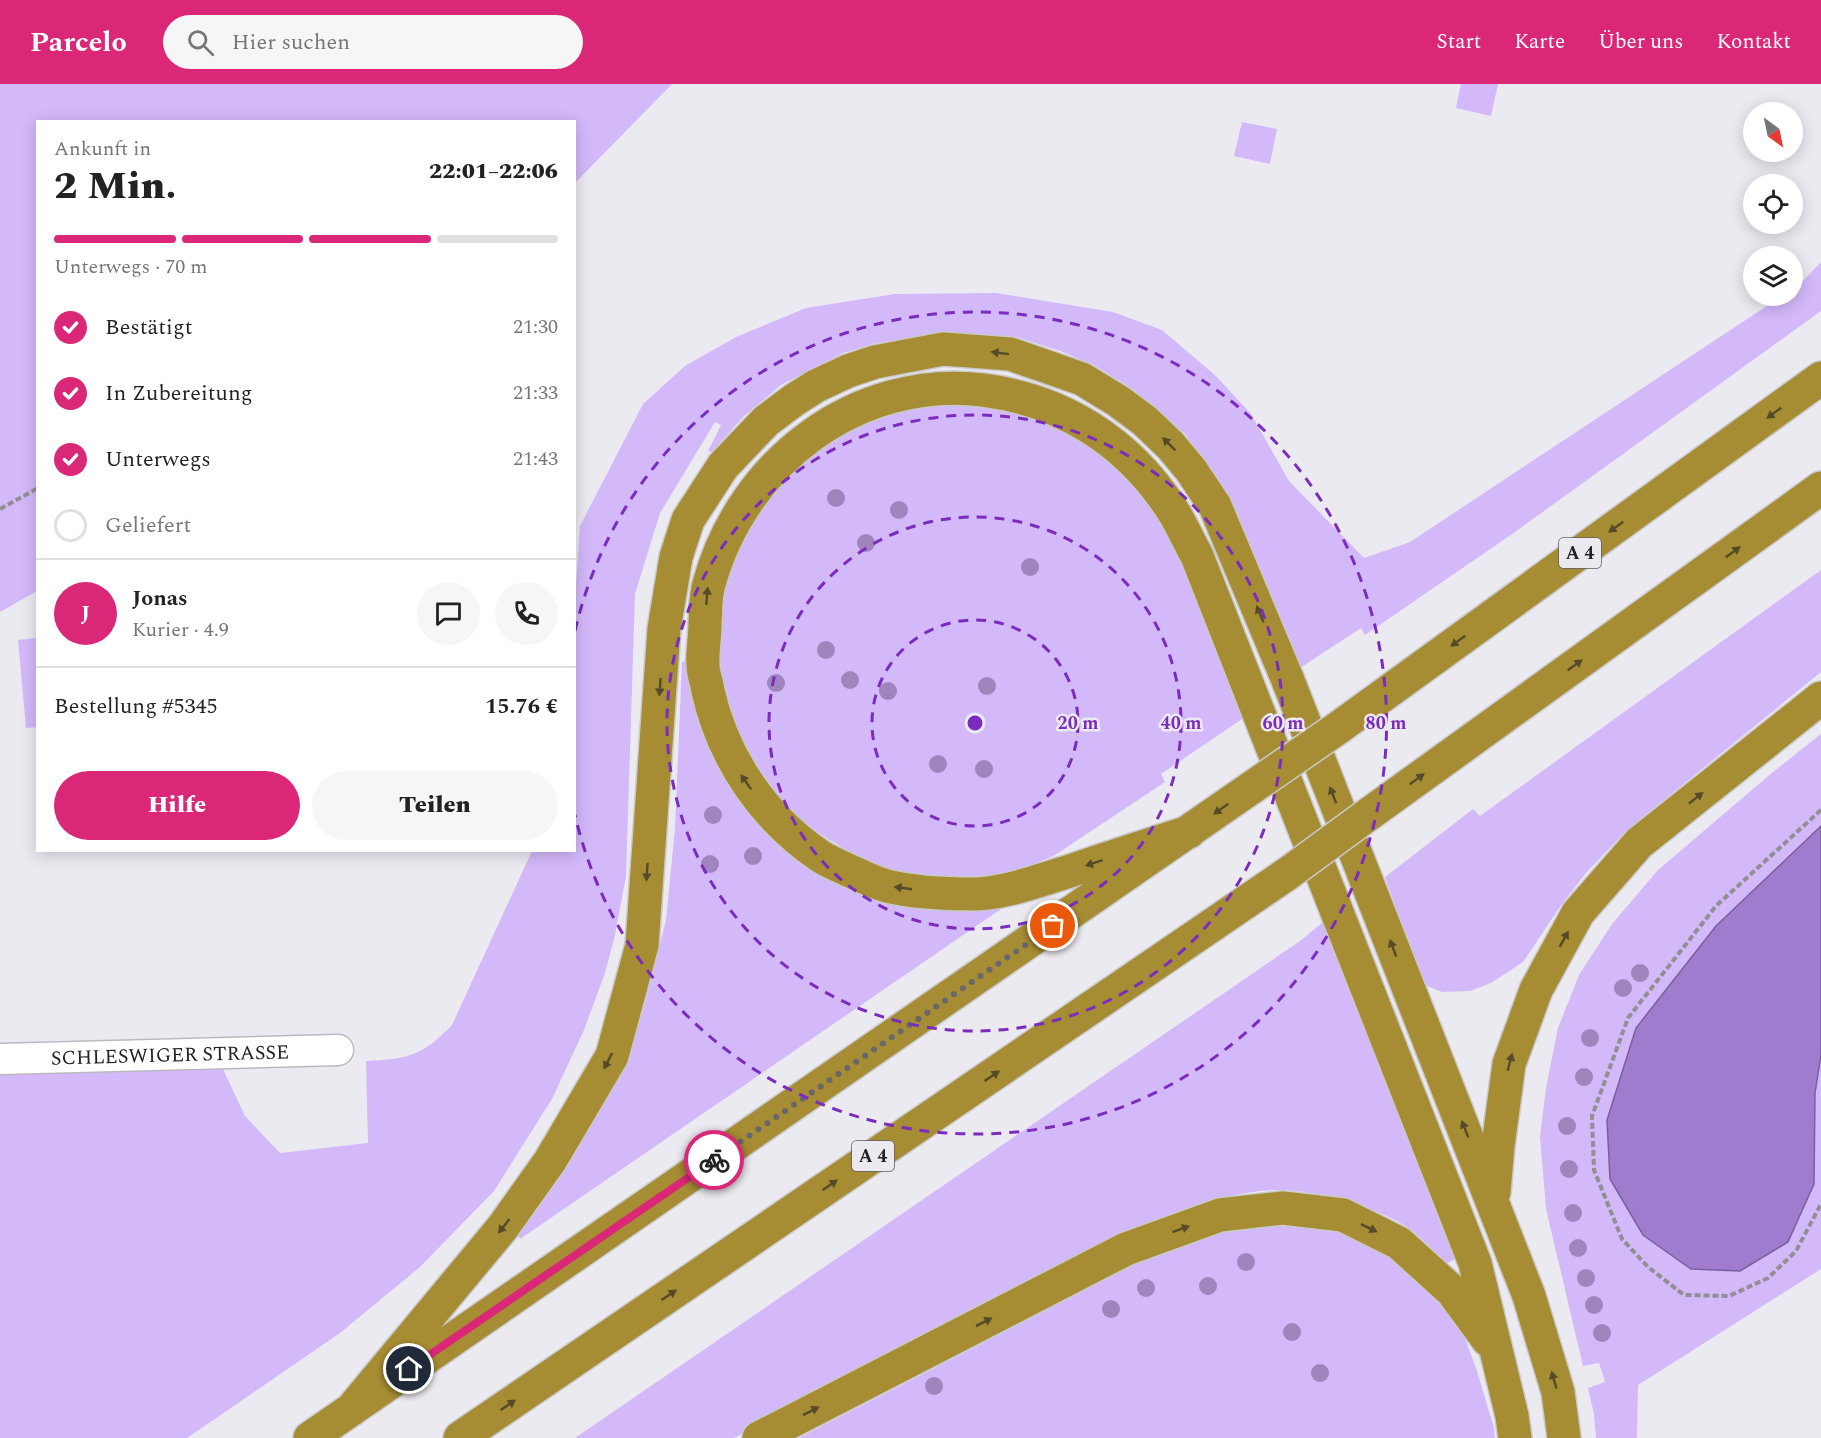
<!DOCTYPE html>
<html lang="de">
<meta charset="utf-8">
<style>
:root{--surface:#fff;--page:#f6f6f6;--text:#222;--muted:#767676;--line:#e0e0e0;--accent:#db2777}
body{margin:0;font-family:Spectral,serif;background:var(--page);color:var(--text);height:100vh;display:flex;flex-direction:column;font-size:22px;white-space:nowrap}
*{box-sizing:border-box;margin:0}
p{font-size:20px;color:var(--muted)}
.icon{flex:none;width:33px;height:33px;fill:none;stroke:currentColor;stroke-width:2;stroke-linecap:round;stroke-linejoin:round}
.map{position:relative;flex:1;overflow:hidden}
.sheet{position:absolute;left:36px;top:36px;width:540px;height:732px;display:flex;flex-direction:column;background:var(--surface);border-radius:0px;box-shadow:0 3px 15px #0003}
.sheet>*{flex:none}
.needle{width:39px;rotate:147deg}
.fabs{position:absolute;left:1743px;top:18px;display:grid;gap:12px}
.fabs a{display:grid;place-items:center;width:60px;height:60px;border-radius:50%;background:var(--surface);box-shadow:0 3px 15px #0003;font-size:30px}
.pin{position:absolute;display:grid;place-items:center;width:51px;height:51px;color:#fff;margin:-26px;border:3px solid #fff;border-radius:50%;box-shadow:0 2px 6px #0007}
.courier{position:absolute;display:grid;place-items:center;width:60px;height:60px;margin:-30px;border:4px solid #db2777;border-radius:50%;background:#fff;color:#222;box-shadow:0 2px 8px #0007}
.summary em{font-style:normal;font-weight:800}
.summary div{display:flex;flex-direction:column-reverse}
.summary{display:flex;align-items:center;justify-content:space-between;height:102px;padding:0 18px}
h1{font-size:39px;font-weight:800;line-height:45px}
.bar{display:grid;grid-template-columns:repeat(4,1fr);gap:9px 6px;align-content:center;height:72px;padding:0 18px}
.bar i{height:8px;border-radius:4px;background:var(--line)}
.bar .on{background:var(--accent)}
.bar p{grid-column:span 4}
.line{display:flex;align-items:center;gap:15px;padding:0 18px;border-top:2px solid var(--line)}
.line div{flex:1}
.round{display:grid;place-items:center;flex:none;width:63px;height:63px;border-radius:32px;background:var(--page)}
ol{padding:0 18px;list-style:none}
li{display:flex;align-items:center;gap:18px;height:66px}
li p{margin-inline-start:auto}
li .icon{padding:6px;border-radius:50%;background:var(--accent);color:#fff;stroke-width:4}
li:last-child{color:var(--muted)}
li i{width:33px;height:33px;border:3px solid var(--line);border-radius:50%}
.action{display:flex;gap:12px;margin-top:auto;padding:12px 18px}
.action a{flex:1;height:69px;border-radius:36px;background:var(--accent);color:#fff;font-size:24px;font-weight:800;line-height:69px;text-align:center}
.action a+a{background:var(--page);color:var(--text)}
header{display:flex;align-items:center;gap:36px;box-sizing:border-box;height:84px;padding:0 30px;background:var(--accent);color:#fff}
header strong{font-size:28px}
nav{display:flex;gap:33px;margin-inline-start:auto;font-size:21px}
.search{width:420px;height:54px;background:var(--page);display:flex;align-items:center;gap:15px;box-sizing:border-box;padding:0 21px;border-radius:33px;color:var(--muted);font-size:22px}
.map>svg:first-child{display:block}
</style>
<header>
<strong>Parcelo</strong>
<div class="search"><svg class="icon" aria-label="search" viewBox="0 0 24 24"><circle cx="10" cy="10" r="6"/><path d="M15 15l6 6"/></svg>Hier suchen</div>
<nav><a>Start</a><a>Karte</a><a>Über uns</a><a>Kontakt</a></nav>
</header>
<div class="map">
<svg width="1821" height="1354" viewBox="0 0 1821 1354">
<rect width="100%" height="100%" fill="#eceaf1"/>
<path fill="#d3b8fa" d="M0 0H672L575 99 574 38H38L37 507 0 528Z
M1461 0H1498L1491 32 1456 24Z
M1242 38 1277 45 1270 80 1234 72Z
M1821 178V227L1515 448 1365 551 1361 544 1300 584 1231 414 1186 351 1134 306 1094 281 1063 268 1020 254 984 251 948 250 876 259 843 269 781 301 744 332 712 368 708 367 721 341 715 338 660 429 635 510 626 792 615 851 605 889 584 946 552 1015 494 1107 420 1183 340 1249 187 1354H0V988L221 981 245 1032 280 1069 368 1059 366 977C408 975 422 972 452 941L532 767 574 766V530L580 442 643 320 685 282 736 253 806 224 895 210 996 209 1113 228 1162 246 1216 292 1251 330 1289 397 1364 474 1410 458 1782 212H1792L1793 205 1802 198Z
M931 318 995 319 1081 353 1135 401 1160 434 1183 479 1245 633 1161 690 1165 698 1055 771 1026 784 979 793 941 794 892 788 866 778 799 737 772 706 752 679 737 651 725 613 720 580 718 544 728 479 758 421 815 365 867 334Z
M1821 486V588L1626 747 1586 789 1562 820 1523 878 1491 899 1470 907 1442 908 1422 900 1385 793 1473 725 1480 732Z
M37 554V643L26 644 18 556Z
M692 576 777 751 1004 823 520 1155 516 1148 568 1082 621 984 641 934 666 836 675 744 682 578Z
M1821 650V1185L1638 1301 1637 1354H1596L1594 1330 1588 1304 1605 1298 1599 1279 1583 1282 1546 1125 1540 1053 1546 1004 1558 944 1579 891 1612 840 1658 786 1773 688Z
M1323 838 1433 1111 1455 1175 1446 1180C1435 1168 1423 1155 1410 1145 1379 1123 1316 1106 1278 1106 1243 1106 1208 1118 1175 1129L734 1354H575L1300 857Z
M1279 1137 1340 1143 1377 1163 1435 1208 1463 1249 1477 1287 1494 1344 1495 1354H799L1170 1162 1220 1143Z"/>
<path fill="#a07cce" stroke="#7a609b" stroke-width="1.5" d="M1821 742V971L1815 1009 1814 1100 1788 1158 1740 1187 1691 1185 1643 1151 1610 1095 1607 1036 1636 944 1716 842Z"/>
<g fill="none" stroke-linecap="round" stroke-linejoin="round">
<g stroke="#bbb8bf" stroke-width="33">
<g id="street">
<path id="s1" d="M0 975 338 966"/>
</g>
</g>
<g stroke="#cac9ca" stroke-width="36">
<path id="highway" d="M1338 644 1821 294
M1369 730 1821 404
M1189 748C1148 761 1108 774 1067 788 1037 797 1006 809 975 810 946 810 915 809 887 802 875 799 862 792 850 787 840 782 829 778 820 772 763 733 723 674 708 607 707 599 703 590 703 581 702 568 705 554 705 540 706 527 705 513 709 500 742 379 856 291 983 306 1062 316 1127 357 1171 424 1181 439 1188 456 1197 472L1475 1179 1512 1332 1515 1354
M1494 1108 1498 1062 1509 980 1536 906 1578 829 1639 759 1821 614
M351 1326 503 1143 550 1077 612 972 642 861 664 545 676 473 688 436 723 382 766 337 794 316 816 302 848 287 875 278 943 265 1010 270 1082 295 1118 317 1145 337 1171 362 1191 386 1215 422 1287 594 1529 1212 1558 1308 1564 1354
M310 1354 1254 702
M460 1354 1287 790
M759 1354 1126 1165 1220 1131 1283 1124 1343 1131 1399 1159 1452 1207 1488 1256"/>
</g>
<path stroke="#918f94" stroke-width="4" stroke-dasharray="6 3" stroke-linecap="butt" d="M0 425 38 404
M1821 726 1716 822 1628 934 1592 1032 1594 1086 1622 1155 1648 1183 1684 1211 1729 1212 1768 1194 1796 1167 1821 1120"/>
<use href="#street" stroke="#fff" stroke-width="30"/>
<use href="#highway" stroke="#a68c33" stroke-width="33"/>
<g stroke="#cac9ca" stroke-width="36" stroke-linecap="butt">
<path id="highway-bridge" d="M1254 702 1338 644
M1287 790 1369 730"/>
</g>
<use href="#highway-bridge" stroke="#a68c33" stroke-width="33"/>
</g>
<g fill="#a084bd">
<circle cx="836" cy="414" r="9"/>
<circle cx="899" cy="426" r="9"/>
<circle cx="866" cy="459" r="9"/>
<circle cx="1030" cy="483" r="9"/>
<circle cx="826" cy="566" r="9"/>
<circle cx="850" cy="596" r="9"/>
<circle cx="776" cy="599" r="9"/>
<circle cx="987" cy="602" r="9"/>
<circle cx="888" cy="607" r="9"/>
<circle cx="938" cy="680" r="9"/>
<circle cx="984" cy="685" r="9"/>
<circle cx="713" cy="731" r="9"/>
<circle cx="753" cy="772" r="9"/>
<circle cx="710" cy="780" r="9"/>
<circle cx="1640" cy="889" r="9"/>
<circle cx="1623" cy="904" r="9"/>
<circle cx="1590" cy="954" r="9"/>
<circle cx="1584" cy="993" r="9"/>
<circle cx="1567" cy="1042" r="9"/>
<circle cx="1569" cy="1085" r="9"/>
<circle cx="1573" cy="1129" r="9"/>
<circle cx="1578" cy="1164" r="9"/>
<circle cx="1246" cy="1178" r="9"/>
<circle cx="1586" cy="1194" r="9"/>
<circle cx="1208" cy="1202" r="9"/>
<circle cx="1146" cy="1204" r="9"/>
<circle cx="1594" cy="1221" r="9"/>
<circle cx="1111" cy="1225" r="9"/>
<circle cx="1292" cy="1248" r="9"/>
<circle cx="1602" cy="1249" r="9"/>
<circle cx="1320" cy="1289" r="9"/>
<circle cx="934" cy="1302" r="9"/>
</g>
<defs><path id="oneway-solid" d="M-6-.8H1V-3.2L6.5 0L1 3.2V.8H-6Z" transform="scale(1.5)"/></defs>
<g fill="#564b29">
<use href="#oneway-solid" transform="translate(1000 269) rotate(-173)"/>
<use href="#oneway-solid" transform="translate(1774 329) rotate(144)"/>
<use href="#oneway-solid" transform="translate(1169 360) rotate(-135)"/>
<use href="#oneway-solid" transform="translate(1616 443) rotate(144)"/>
<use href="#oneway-solid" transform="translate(1733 468) rotate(-36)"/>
<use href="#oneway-solid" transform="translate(707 512) rotate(-85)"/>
<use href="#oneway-solid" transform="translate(1260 530) rotate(-113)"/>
<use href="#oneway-solid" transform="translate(1458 557) rotate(144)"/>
<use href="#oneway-solid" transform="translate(1575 581) rotate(-36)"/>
<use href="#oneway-solid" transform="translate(660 603) rotate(94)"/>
<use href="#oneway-solid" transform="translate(1417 695) rotate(-36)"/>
<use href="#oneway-solid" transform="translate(746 698) rotate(-125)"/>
<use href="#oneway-solid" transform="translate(1333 711) rotate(-111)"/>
<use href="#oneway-solid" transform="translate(1696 714) rotate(-38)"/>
<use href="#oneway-solid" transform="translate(1221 725) rotate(145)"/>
<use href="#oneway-solid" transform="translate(1094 779) rotate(162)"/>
<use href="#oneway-solid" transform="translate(647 788) rotate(94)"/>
<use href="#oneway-solid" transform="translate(903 804) rotate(-172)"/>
<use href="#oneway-solid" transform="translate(1564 855) rotate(-61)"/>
<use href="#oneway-solid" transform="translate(1393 864) rotate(-111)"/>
<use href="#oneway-solid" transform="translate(608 977) rotate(117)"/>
<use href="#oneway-solid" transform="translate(1510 978) rotate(-75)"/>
<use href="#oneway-solid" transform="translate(992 992) rotate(-34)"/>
<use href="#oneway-solid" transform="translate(1465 1045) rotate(-111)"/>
<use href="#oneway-solid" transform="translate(830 1101) rotate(-34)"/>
<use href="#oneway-solid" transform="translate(504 1142) rotate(128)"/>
<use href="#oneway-solid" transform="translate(1369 1144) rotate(26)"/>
<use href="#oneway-solid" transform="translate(1181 1145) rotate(-20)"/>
<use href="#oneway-solid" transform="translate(669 1211) rotate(-34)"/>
<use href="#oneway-solid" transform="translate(984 1238) rotate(-27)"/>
<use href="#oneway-solid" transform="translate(1554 1296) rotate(-106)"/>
<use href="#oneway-solid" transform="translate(508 1321) rotate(-34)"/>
<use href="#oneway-solid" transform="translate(811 1327) rotate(-27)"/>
</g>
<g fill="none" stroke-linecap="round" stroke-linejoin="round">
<path stroke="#68676b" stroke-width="6" stroke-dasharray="0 10.8" d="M714 1076 1053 842"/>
<path stroke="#db2777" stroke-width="8" d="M409 1285 714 1076"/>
</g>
<g fill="none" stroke="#7b2cbf" stroke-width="3" stroke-dasharray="10 8">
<circle cx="975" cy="639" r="103"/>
<circle cx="975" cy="639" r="206"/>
<circle cx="975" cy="639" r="308"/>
<path d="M575 547A411 411 0 1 1 575 731"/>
</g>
<g text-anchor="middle" stroke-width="5" stroke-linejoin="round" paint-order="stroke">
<g fill="#eceaf1" stroke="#5e5d61" stroke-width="1.5">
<rect x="1559" y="454" width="42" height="30" rx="4.5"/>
<rect x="852" y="1057" width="42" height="30" rx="4.5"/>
</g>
<g font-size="18" font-weight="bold" fill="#212023">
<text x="1580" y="475">A 4</text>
<text x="873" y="1078">A 4</text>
</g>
<g font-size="20" fill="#212023" stroke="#eceaf1">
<text dy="7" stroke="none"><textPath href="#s1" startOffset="170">SCHLESWIGER STRASSE</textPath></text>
</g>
</g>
<circle cx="975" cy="639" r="9" fill="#7b2cbf" stroke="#eceaf1" stroke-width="3"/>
<g font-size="18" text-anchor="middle" font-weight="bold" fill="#7b2cbf" stroke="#eceaf1" stroke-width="5" stroke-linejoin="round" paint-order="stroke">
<text x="1078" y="645">20 m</text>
<text x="1181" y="645">40 m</text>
<text x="1283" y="645">60 m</text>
<text x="1386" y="645">80 m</text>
</g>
</svg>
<div class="fabs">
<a><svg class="needle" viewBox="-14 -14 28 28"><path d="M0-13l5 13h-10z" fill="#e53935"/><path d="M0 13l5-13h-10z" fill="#767676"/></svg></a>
<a><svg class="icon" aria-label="locate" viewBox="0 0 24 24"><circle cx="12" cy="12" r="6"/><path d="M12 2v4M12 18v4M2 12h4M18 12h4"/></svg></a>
<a><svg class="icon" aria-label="layers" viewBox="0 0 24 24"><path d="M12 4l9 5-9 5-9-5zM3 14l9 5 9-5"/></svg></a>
</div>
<div class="pin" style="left:1053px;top:842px;background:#ea580c"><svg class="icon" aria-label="bag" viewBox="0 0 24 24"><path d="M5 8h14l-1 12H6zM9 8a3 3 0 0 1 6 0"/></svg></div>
<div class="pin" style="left:409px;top:1285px;background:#1f2937"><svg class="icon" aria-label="home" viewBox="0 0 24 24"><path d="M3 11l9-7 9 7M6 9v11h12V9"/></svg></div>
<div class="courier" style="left:714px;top:1076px"><svg class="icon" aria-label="bike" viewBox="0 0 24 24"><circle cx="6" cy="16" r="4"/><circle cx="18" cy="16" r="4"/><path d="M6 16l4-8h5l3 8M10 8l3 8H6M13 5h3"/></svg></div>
<section class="sheet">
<div class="summary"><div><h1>2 Min.</h1><p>Ankunft in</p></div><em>22:01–22:06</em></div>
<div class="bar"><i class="on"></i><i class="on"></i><i class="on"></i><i></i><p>Unterwegs · 70 m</p></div>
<ol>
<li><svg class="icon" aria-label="check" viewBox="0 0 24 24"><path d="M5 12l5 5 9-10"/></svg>Bestätigt<p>21:30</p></li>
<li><svg class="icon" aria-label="check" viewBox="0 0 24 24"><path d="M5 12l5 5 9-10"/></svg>In Zubereitung<p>21:33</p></li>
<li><svg class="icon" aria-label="check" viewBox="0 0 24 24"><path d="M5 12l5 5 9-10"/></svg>Unterwegs<p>21:43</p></li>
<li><i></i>Geliefert</li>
</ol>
<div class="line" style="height:108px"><b class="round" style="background:var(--accent);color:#fff">J</b><div><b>Jonas</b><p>Kurier · 4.9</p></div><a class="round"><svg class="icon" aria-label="chat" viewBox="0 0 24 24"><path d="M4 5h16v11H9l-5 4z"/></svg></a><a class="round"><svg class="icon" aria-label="phone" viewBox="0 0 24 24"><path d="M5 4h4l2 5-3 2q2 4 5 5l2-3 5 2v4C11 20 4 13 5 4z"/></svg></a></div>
<div class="line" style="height:78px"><div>Bestellung #5345</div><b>15.76 €</b></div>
<div class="action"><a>Hilfe</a><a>Teilen</a></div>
</section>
</div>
